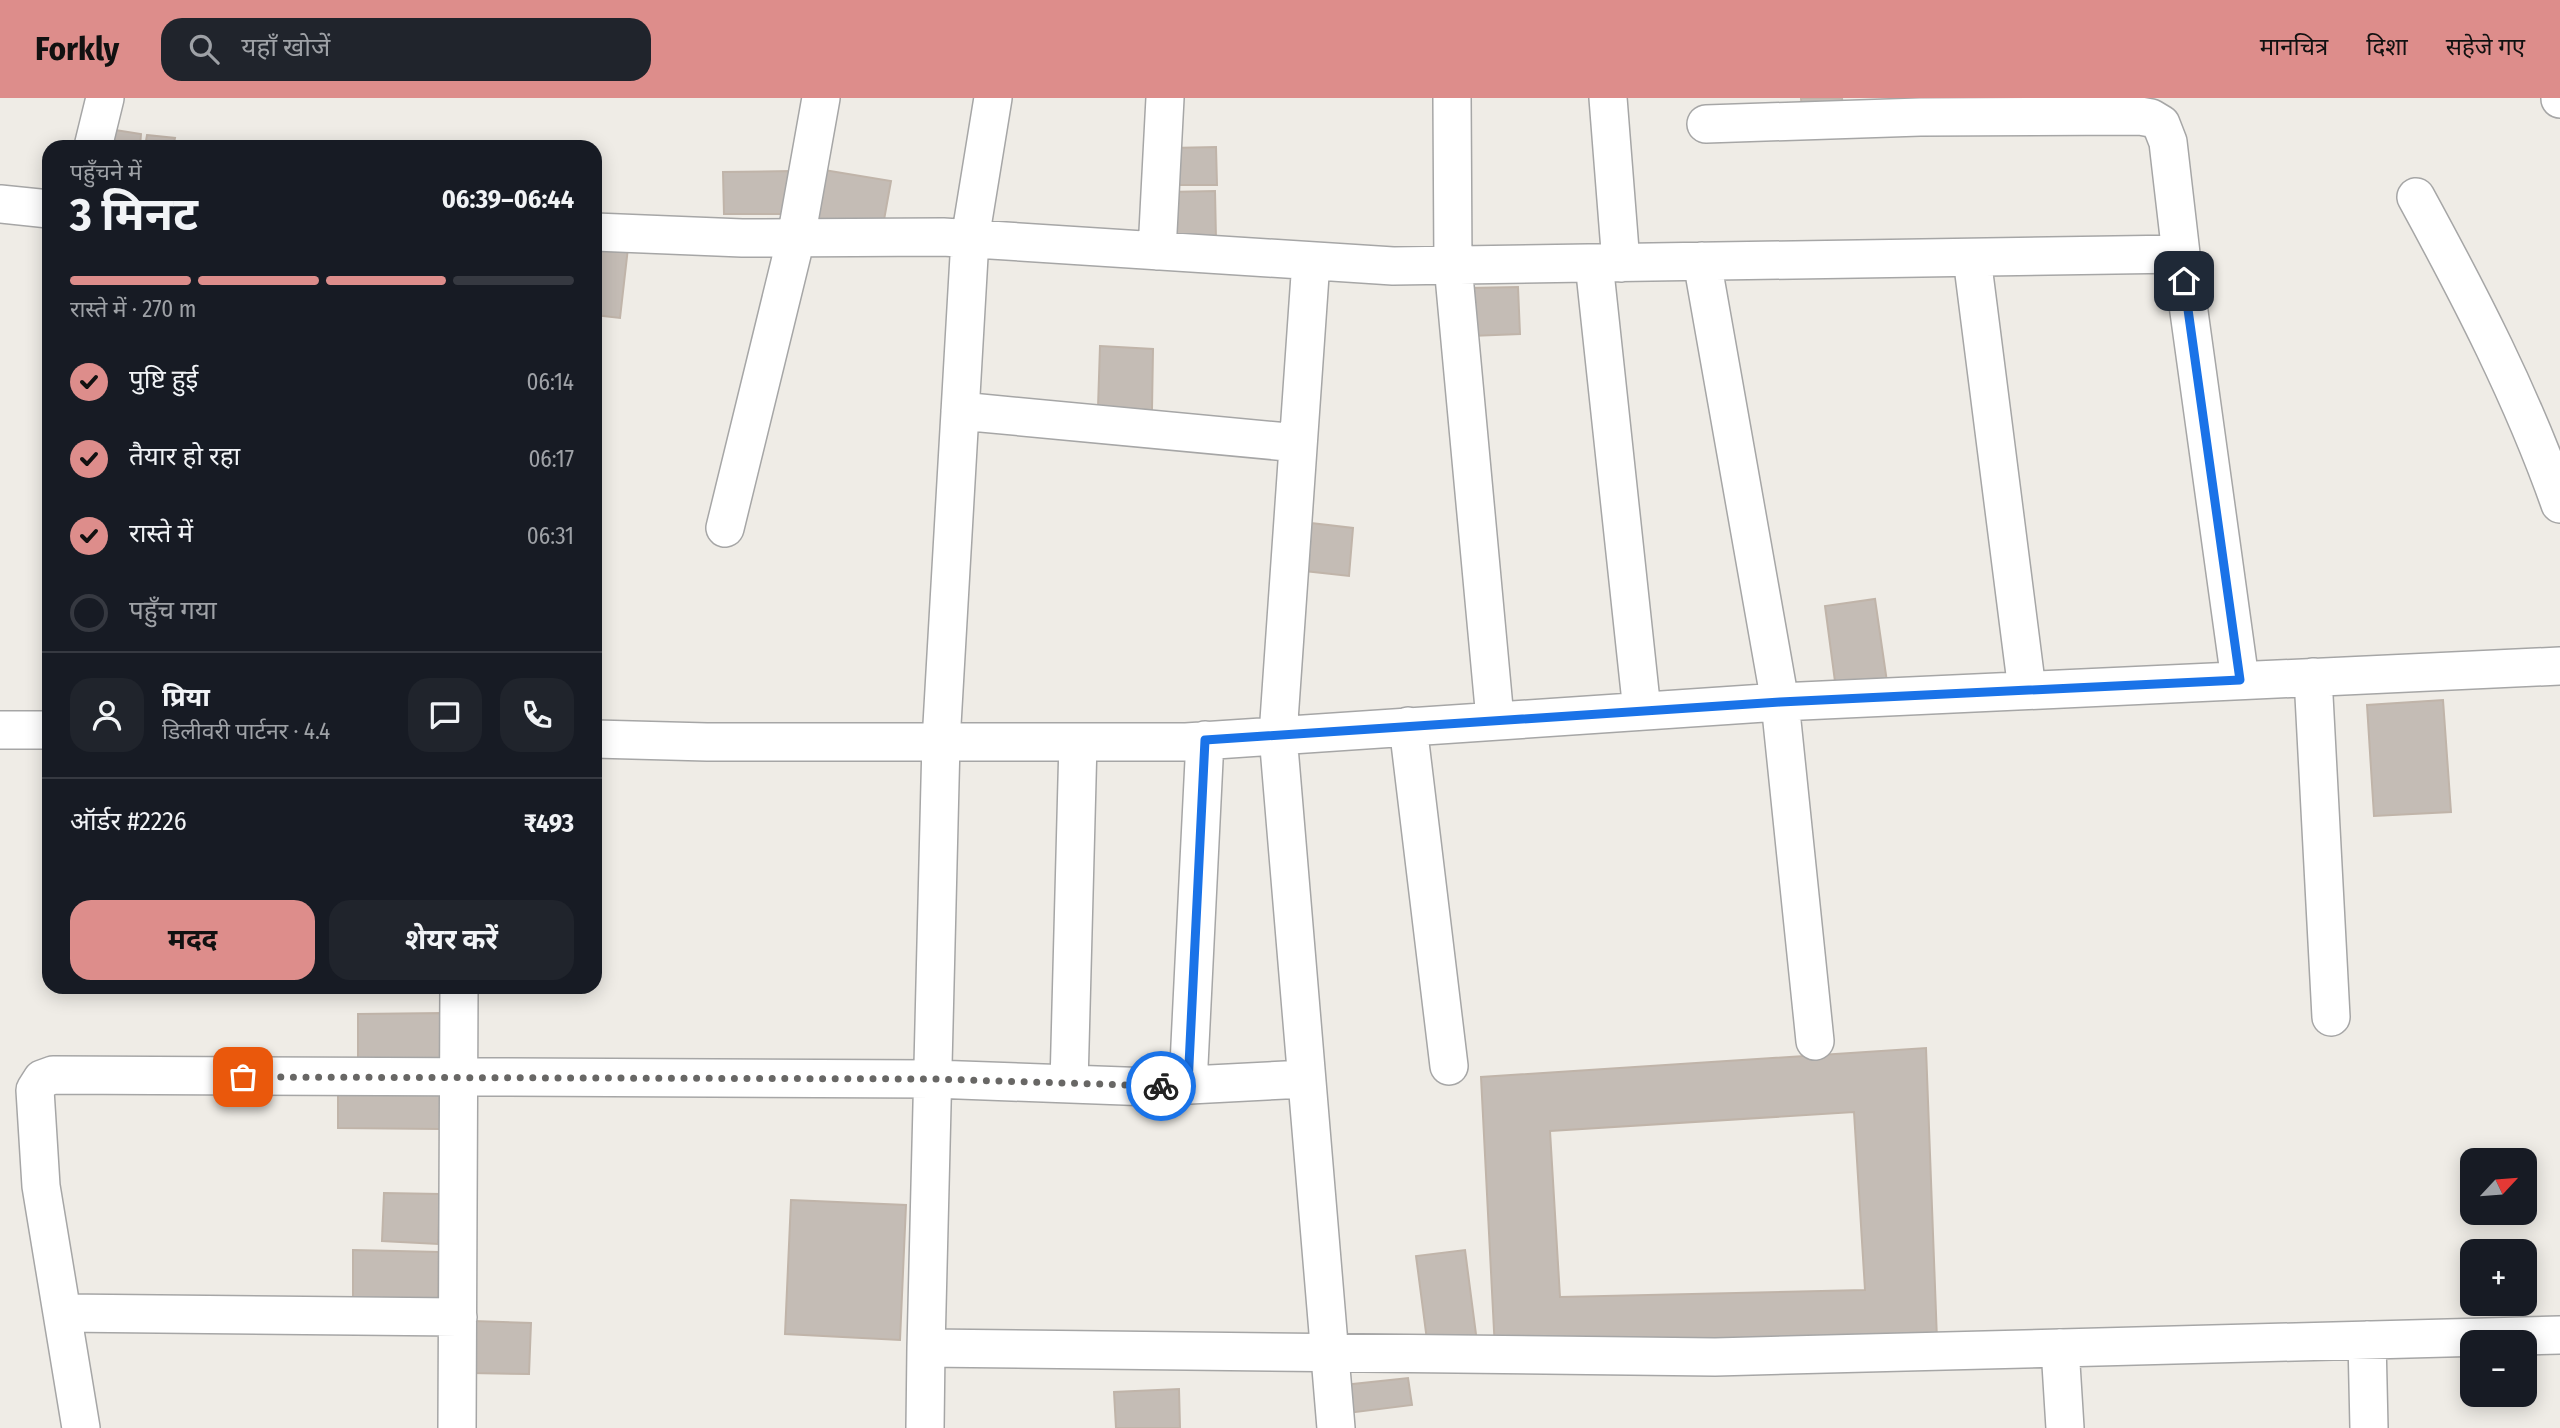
<!DOCTYPE html>
<html lang="hi">
<meta charset="utf-8">
<style>
:root{--surface:#171b24;--page:#20242c;--text:#f1f3f6;--muted:#9ea1a6;--line:#363941;--accent:#dd8d8b}
body{margin:0;font-family:"Fira Sans Condensed","Noto Sans Devanagari",sans-serif;background:var(--page);color:var(--text);height:100vh;display:flex;flex-direction:column;font-size:26px;white-space:nowrap}
*{box-sizing:border-box;margin:0}
p{font-size:23px;color:var(--muted)}
.icon{flex:none;width:38px;height:38px;fill:none;stroke:currentColor;stroke-width:2;stroke-linecap:round;stroke-linejoin:round}
.map{position:relative;flex:1;overflow:hidden}
.sheet{position:absolute;left:42px;top:42px;width:560px;height:854px;display:flex;flex-direction:column;background:var(--surface);border-radius:21px;box-shadow:0 4px 18px #0003}
.sheet>*{flex:none}
.needle{width:46px;rotate:64deg}
.fabs{position:absolute;left:2460px;top:1050px;display:grid;gap:14px}
.fabs a{display:grid;place-items:center;width:77px;height:77px;border-radius:14px;background:var(--surface);box-shadow:0 4px 18px #0003;font-size:35px}
.pin{position:absolute;display:grid;place-items:center;width:60px;height:60px;color:#fff;margin:-30px;border-radius:14px;box-shadow:0 4px 10px #0006}
.courier{position:absolute;display:grid;place-items:center;width:70px;height:70px;margin:-35px;border:5px solid #1a73e8;border-radius:50%;background:#fff;color:#222;box-shadow:0 2px 9px #0007}
.head em{font-style:normal;font-weight:700}
.head div{display:flex;flex-direction:column-reverse}
.head{display:flex;align-items:center;justify-content:space-between;height:119px;padding:0 28px}
h1{font-size:46px;font-weight:700;line-height:52px}
.bar{display:grid;grid-template-columns:repeat(4,1fr);gap:10px 7px;align-content:center;height:84px;padding:0 28px}
.bar i{height:9px;border-radius:5px;background:var(--line)}
.bar .active{background:var(--accent)}
.bar p{grid-column:span 4}
.line{display:flex;align-items:center;gap:18px;padding:0 28px;border-top:2px solid var(--line)}
.line div{flex:1}
.round{display:grid;place-items:center;flex:none;width:74px;height:74px;border-radius:21px;background:var(--page)}
ol{padding:0 28px;list-style:none}
li{display:flex;align-items:center;gap:21px;height:77px}
li p{margin-inline-start:auto}
li .icon{padding:7px;border-radius:50%;background:var(--accent);color:#111;stroke-width:4}
li:last-child{color:var(--muted)}
li i{width:38px;height:38px;border:4px solid var(--line);border-radius:50%}
.primary-button{display:flex;gap:14px;margin-top:auto;padding:14px 28px}
.primary-button a{flex:1;height:80px;border-radius:21px;background:var(--accent);color:#111;font-size:28px;font-weight:700;line-height:80px;text-align:center}
.primary-button a+a{background:var(--page);color:var(--text)}
header{display:flex;align-items:center;gap:42px;box-sizing:border-box;height:98px;padding:0 35px;background:var(--accent);color:#111}
header strong{font-size:33px}
nav{display:flex;gap:38px;margin-inline-start:auto;font-size:24px}
.search{width:490px;height:63px;background:var(--page);display:flex;align-items:center;gap:18px;box-sizing:border-box;padding:0 24px;border-radius:21px;color:var(--muted);font-size:26px}
.map>svg:first-child{display:block}
</style>
<header>
<strong>Forkly</strong>
<div class="search"><svg class="icon" aria-label="search" viewBox="0 0 24 24"><circle cx="10" cy="10" r="6"/><path d="M15 15l6 6"/></svg>यहाँ खोजें</div>
<nav><a>मानचित्र</a><a>दिशा</a><a>सहेजे गए</a></nav>
</header>
<div class="map">
<svg width="2560" height="1330" viewBox="0 0 2560 1330">
<rect width="100%" height="100%" fill="#efece6"/>
<path fill="#c4bcb5" stroke="#c0b4a9" stroke-width="2" fill-rule="evenodd" d="M1801 0H1842L1843 13 1802 16Z
M109 31 141 36 140 49H106Z
M147 37 175 40 173 49H145Z
M1216 49 1217 87H1172L1171 50Z
M824 72 891 83 882 133 817 122Z
M792 73 793 116H724L723 74Z
M1215 93 1216 142H1170L1168 94Z
M595 138 629 141 620 220 595 217Z
M1518 189 1520 236 1471 238 1469 190Z
M1100 248 1153 251 1152 312 1098 310Z
M1311 425 1353 430 1349 478 1305 473Z
M1875 501 1887 584 1836 591 1825 508Z
M2443 602 2451 714 2374 718 2367 607Z
M442 915 443 973H358V916Z
M1926 950 1937 1242 1495 1252 1481 979ZM1854 1014 1865 1192 1560 1199 1550 1033Z
M338 983 440 984V1031L338 1030Z
M384 1095 440 1096 438 1146 382 1143Z
M791 1102 906 1107 900 1242 785 1236Z
M353 1152 439 1154 438 1210 353 1209Z
M1465 1152 1477 1244 1428 1250 1416 1158Z
M473 1223 531 1225 529 1276 471 1275Z
M1408 1280 1412 1307 1348 1315 1344 1287Z
M1179 1291 1180 1330H1116L1114 1294Z"/>
<g fill="none" stroke-linecap="round" stroke-linejoin="round">
<g stroke="#a6a6a6" stroke-width="40">
<path id="street" d="M1452 0 1453 167 1495 621
M1608 0 1621 165
M2560 0V1
M1706 26 1920 19 2140 18 2151 20 2161 26 2168 44 2181 156 2240 582
M93 49 105 0
M2416 99C2470 198 2522 298 2560 406
M0 106 49 111
M595 134 742 140 943 139 1393 168 2181 156
M1157 153 1165 0
M1972 160 2027 592
M1311 163 1278 637 1336 1330
M1702 163 1780 604 1815 943
M1594 165 1642 613
M960 313 1298 345
M725 430 796 140 821 0
M2313 579 2331 919
M1408 628 1449 968
M0 632H49
M595 641 707 644H1186L1780 604 2560 568
M1069 986 1078 644
M1188 987 1205 642
M62 1215 458 1219
M2367 1242 2369 1330
M926 1250 941 644 970 141 993 0
M2060 1250 2065 1330
M81 1330 41 1088 35 992 42 981 53 977 933 981 1151 989 1305 981
M457 1330 459 889
M925 1330 926 1250 1715 1259 2560 1237"/>
</g>
<use href="#street" stroke="#fff" stroke-width="37"/>
</g>
<g fill="none" stroke-linecap="round" stroke-linejoin="round">
<path stroke="#686765" stroke-width="7" stroke-dasharray="0 12.6" d="M243 979 933 981 1161 988"/>
<path stroke="#1a73e8" stroke-width="9" d="M1161 988 1188 987 1205 642 1780 604 2240 582 2184 183"/>
</g>
</svg>
<div class="fabs">
<a><svg class="needle" viewBox="-14 -14 28 28"><path d="M0-13l5 13h-10z" fill="#e53935"/><path d="M0 13l5-13h-10z" fill="#9ea1a6"/></svg></a>
<a>+</a>
<a>−</a>
</div>
<div class="pin" style="left:243px;top:979px;background:#ea580c"><svg class="icon" aria-label="bag" viewBox="0 0 24 24"><path d="M5 8h14l-1 12H6zM9 8a3 3 0 0 1 6 0"/></svg></div>
<div class="pin" style="left:2184px;top:183px;background:#1f2937"><svg class="icon" aria-label="home" viewBox="0 0 24 24"><path d="M3 11l9-7 9 7M6 9v11h12V9"/></svg></div>
<div class="courier" style="left:1161px;top:988px"><svg class="icon" aria-label="bike" viewBox="0 0 24 24"><circle cx="6" cy="16" r="4"/><circle cx="18" cy="16" r="4"/><path d="M6 16l4-8h5l3 8M10 8l3 8H6M13 5h3"/></svg></div>
<section class="sheet">
<div class="head"><div><h1>3 मिनट</h1><p>पहुँचने में</p></div><em>06:39–06:44</em></div>
<div class="bar"><i class="active"></i><i class="active"></i><i class="active"></i><i></i><p>रास्ते में · 270 m</p></div>
<ol>
<li><svg class="icon" aria-label="check" viewBox="0 0 24 24"><path d="M5 12l5 5 9-10"/></svg>पुष्टि हुई<p>06:14</p></li>
<li><svg class="icon" aria-label="check" viewBox="0 0 24 24"><path d="M5 12l5 5 9-10"/></svg>तैयार हो रहा<p>06:17</p></li>
<li><svg class="icon" aria-label="check" viewBox="0 0 24 24"><path d="M5 12l5 5 9-10"/></svg>रास्ते में<p>06:31</p></li>
<li><i></i>पहुँच गया</li>
</ol>
<div class="line" style="height:126px"><a class="round"><svg class="icon" aria-label="person" viewBox="0 0 24 24"><circle cx="12" cy="8" r="4"/><path d="M4 21q1-7 8-7t8 7"/></svg></a><div><b>प्रिया</b><p>डिलीवरी पार्टनर · 4.4</p></div><a class="round"><svg class="icon" aria-label="chat" viewBox="0 0 24 24"><path d="M4 5h16v11H9l-5 4z"/></svg></a><a class="round"><svg class="icon" aria-label="phone" viewBox="0 0 24 24"><path d="M5 4h4l2 5-3 2q2 4 5 5l2-3 5 2v4C11 20 4 13 5 4z"/></svg></a></div>
<div class="line" style="height:91px"><div>ऑर्डर #2226</div><b>₹493</b></div>
<div class="primary-button"><a>मदद</a><a>शेयर करें</a></div>
</section>
</div>
